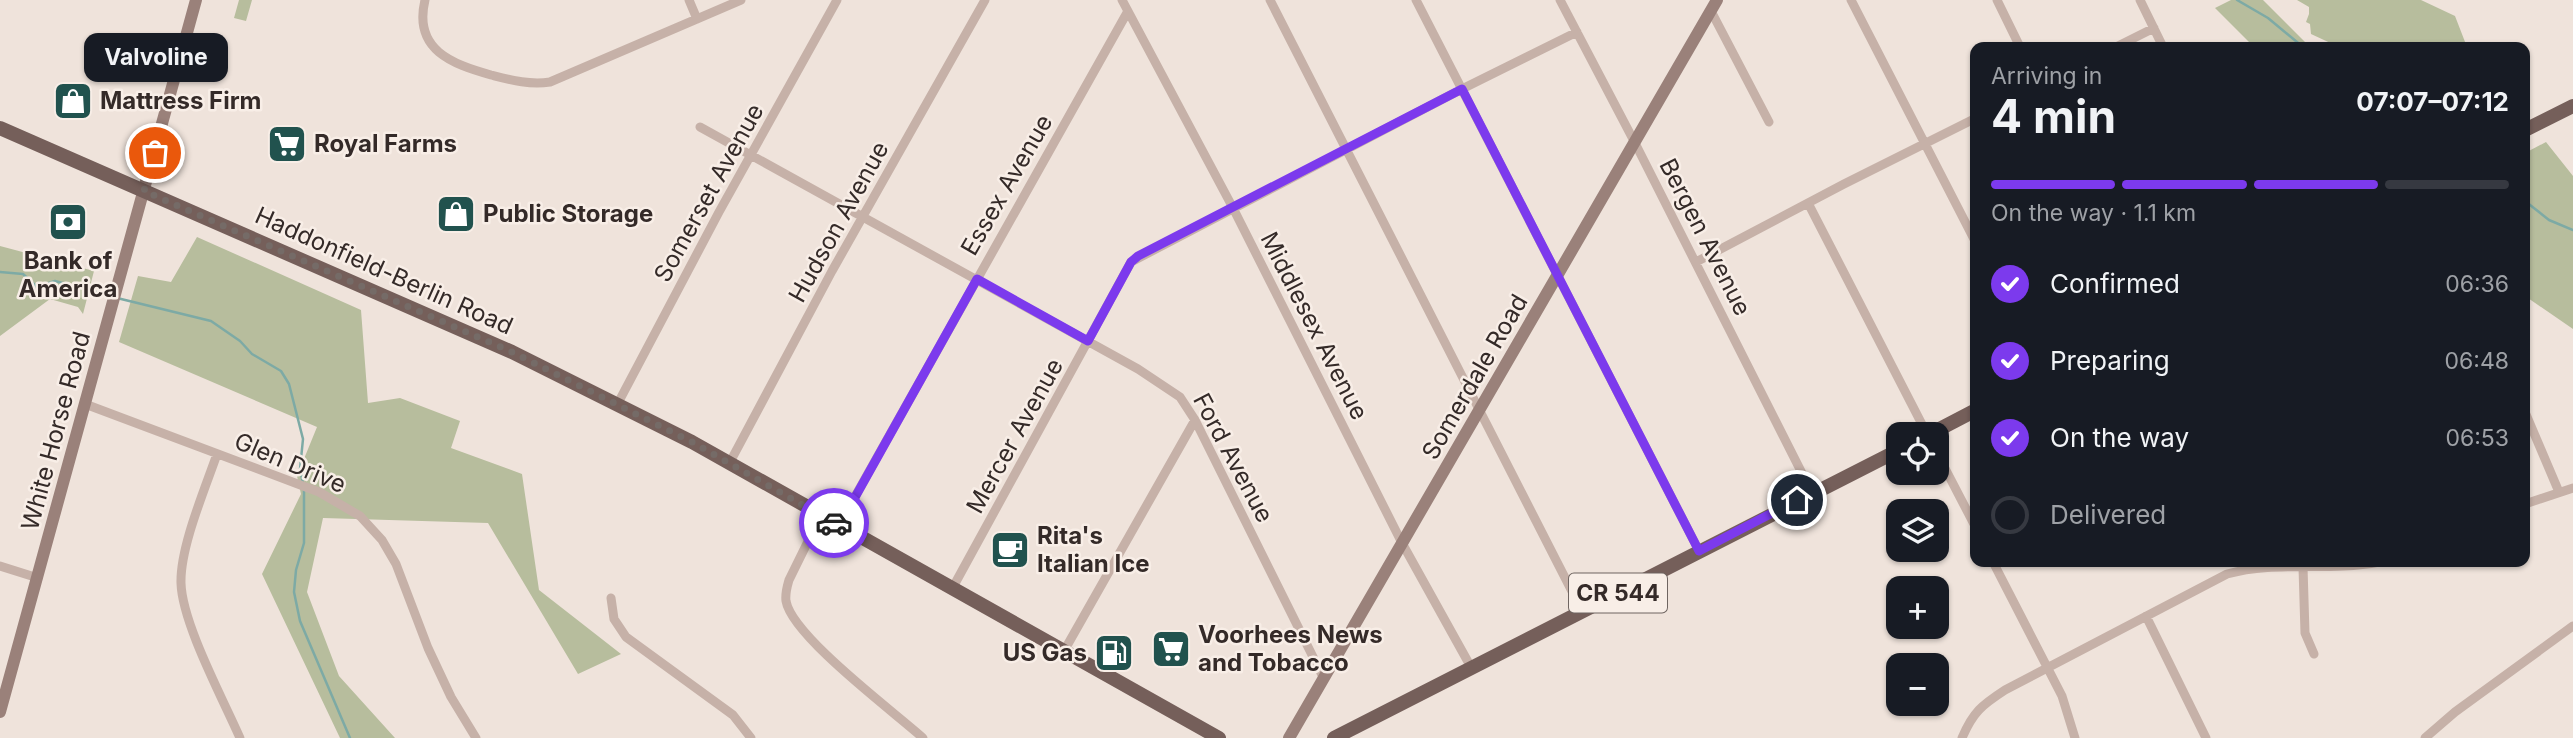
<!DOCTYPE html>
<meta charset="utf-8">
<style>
:root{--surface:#171b24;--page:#242831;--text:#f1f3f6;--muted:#9ea1a6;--line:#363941;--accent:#7c3aed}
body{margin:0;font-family:Inter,sans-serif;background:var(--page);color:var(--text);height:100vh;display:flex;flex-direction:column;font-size:26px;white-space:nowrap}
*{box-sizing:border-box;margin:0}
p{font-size:23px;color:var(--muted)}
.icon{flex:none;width:38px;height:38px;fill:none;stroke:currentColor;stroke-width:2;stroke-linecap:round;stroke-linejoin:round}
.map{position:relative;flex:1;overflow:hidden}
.sheet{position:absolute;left:1970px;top:42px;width:560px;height:525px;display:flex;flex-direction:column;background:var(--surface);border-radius:14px;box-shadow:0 2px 5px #0004}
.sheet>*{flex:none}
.fabs{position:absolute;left:1886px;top:422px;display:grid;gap:14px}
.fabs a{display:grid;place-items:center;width:63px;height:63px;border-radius:14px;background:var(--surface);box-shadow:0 2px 5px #0004;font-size:35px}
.pin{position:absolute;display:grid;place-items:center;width:60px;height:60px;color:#fff;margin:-30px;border:4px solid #fff;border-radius:50%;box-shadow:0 2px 7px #0007}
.courier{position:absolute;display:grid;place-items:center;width:70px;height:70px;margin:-35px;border:5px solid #7c3aed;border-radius:50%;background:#fff;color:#222;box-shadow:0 2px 9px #0007}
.bubble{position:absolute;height:49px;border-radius:14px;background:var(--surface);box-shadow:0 2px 5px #0004;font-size:23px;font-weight:700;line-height:49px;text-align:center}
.head em{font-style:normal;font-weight:700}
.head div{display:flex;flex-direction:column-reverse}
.head{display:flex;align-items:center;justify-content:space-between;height:119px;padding:0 21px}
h1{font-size:46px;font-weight:700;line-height:52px}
.bar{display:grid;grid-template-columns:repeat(4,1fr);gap:10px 7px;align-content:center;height:84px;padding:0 21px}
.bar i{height:9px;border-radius:5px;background:var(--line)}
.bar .current{background:var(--accent)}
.bar p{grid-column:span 4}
ol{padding:0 21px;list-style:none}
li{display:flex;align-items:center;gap:21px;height:77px}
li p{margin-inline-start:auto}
li .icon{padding:7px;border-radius:50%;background:var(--accent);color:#fff;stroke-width:4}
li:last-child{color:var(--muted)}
li i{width:38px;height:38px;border:4px solid var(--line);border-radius:50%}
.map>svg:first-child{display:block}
</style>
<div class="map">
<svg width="2573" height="738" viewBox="0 0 2573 738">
<rect width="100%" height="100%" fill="#efe3db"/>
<path fill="#b7bd9d" d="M239 0H252L246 21 234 18Z
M2231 0H2263L2310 47H2254L2215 8Z
M2297 0H2421L2455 16 2467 47H2339L2311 34 2310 24 2306 22 2309 14V7Z
M2546 142 2573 176V329L2525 296V153Z
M197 237 361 310 368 403 400 398 460 421 451 448 522 474 539 590 621 654 578 674 488 523 323 518 307 592 339 676 395 738H340L262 574 301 494 297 476 317 427 119 342 138 276 171 282Z
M0 246 94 271 83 314 78 307 50 299 0 336Z"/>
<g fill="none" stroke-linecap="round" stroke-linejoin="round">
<path stroke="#7daaa5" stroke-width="2.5" d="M2237 0 2268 18 2303 47
M2525 201 2549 220 2573 230
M0 272 23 274 37 287 55 281 111 296
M117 298 211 321 240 341 252 354 281 371 289 384 303 439 300 469 303 483
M304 490V543L296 570 294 592 300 621 350 738"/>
<path stroke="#c6b1a8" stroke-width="9" d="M425 0C413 50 452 64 491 75 511 80 529 85 550 82L741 0
M689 0 697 19
M1122 0 1233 208 1402 543 1472 669
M1270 0 1582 611
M1416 0 1699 551
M1560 0 1635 143 1812 493
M1851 0 1976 243
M1997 0 2020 47
M2140 0 2163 47
M1711 11 1769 122
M2116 47 2154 28
M700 127 1138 369 1180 397 1195 420 1323 677
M1808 203 1927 434
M1696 262 1844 184 1976 118
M85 404 319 492 360 516 382 540 396 564 428 648 451 697 476 738
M617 405 719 212 837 0
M2525 412 2559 492
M1937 453 1976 528
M217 454C205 489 180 547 181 583 182 623 223 699 240 738
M729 464 832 271 985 0
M2525 504 2573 488
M821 515 789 580C787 587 785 593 786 601 792 636 893 711 923 738
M839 525 1128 11
M1993 562 2062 696 2075 738
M0 566 38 578
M2303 567 2305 633 2314 654
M952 589 1131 262 1462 89 1577 32
M611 598 614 619 626 637 733 715 751 738
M2146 616 2206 738
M1064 651 1195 420
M1962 738C1973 712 1982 705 2005 690L2227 574C2276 560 2328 572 2379 562
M2425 738 2455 712 2573 626"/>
<path stroke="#9a817a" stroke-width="12" d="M0 712 196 0
M1289 738 1717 0"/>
<path stroke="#755f5a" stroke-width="14" d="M0 128 512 352 692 442 1219 738
M2525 130 2573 106
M1930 434 1976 410
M1334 738 1899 450"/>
</g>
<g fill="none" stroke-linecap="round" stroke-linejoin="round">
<path stroke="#756b67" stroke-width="7" stroke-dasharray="0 12.6" d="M155 153 144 191 512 352 692 442 834 523"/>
<path stroke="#7c3aed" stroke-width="9" d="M834 523 839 526 977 279 1088 341 1131 262 1138 256 1462 89 1699 551 1797 500"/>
</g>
<defs>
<g id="shop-square" transform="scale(2.0125)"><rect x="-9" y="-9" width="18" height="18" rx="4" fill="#21524e" stroke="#f8eee7"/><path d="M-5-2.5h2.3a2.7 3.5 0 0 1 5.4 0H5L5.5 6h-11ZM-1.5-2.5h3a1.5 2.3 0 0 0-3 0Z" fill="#fff"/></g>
<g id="supermarket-square" transform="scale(2.0125)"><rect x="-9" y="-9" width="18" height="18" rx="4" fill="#21524e" stroke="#f8eee7"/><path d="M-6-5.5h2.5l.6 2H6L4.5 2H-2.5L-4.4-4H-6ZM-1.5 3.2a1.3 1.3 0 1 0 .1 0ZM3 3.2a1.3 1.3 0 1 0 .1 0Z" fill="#fff"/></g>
<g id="bank-square" transform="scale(2.0125)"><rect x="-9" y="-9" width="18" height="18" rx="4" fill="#21524e" stroke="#f8eee7"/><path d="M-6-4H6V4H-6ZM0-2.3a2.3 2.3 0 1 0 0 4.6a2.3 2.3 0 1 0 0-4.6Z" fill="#fff"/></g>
<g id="cafe-square" transform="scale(2.0125)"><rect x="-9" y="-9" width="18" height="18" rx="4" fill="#21524e" stroke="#f8eee7"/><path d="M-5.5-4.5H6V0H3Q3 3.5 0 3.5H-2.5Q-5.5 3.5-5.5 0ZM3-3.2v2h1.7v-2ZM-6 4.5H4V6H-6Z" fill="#fff"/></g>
<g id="fuel-square" transform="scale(2.0125)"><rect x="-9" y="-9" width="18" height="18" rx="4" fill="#21524e" stroke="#f8eee7"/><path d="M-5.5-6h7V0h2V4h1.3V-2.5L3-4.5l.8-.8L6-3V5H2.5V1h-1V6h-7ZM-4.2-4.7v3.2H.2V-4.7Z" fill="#fff"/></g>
</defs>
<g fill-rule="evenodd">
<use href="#shop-square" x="73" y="101"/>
<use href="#supermarket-square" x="287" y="144"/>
<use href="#shop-square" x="456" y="214"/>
<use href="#bank-square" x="68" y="222"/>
<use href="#cafe-square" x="1010" y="550"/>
<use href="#supermarket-square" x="1171" y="649"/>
<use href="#fuel-square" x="1114" y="653"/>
</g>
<g text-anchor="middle" stroke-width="5" stroke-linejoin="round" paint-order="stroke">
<rect fill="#f8eee7" stroke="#6f6561" stroke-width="2" x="1569" y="573.5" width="98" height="39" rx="5"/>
<g font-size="23" font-weight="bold" fill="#342a28">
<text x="1618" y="601">CR 544</text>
</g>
<g font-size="24" font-weight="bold" fill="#342a28" stroke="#f8eee7" text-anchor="start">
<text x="100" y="109">Mattress Firm</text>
<text x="314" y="152">Royal Farms</text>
<text x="483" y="222">Public Storage</text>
<text x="68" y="269" text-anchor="middle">Bank of<tspan x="68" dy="28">America</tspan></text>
<text x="1037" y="544">Rita's<tspan x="1037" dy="28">Italian Ice</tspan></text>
<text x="1198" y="643">Voorhees News<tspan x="1198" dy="28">and Tobacco</tspan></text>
<text x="1087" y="661" text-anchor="end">US Gas</text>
</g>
<g font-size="24" fill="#342a28" stroke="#f8eee7">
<text transform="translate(1007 185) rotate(-60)" y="8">Essex Avenue</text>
<text transform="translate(709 193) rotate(-61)" y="8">Somerset Avenue</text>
<text transform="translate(839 222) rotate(-61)" y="8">Hudson Avenue</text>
<text transform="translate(1705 237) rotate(63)" y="8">Bergen Avenue</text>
<text transform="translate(384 271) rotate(24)" y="8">Haddonfield-Berlin Road</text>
<text transform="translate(1314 326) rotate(63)" y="8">Middlesex Avenue</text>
<text transform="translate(1475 377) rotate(-60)" y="8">Somerdale Road</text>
<text transform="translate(56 431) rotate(-75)" y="8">White Horse Road</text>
<text transform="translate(1015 436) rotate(-61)" y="8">Mercer Avenue</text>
<text transform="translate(1233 458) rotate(62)" y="8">Ford Avenue</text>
<text transform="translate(290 463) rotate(23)" y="8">Glen Drive</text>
</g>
</g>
</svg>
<div class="fabs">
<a><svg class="icon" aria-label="locate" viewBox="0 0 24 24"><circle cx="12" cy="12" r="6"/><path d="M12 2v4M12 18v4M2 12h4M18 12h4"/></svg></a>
<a><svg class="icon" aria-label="layers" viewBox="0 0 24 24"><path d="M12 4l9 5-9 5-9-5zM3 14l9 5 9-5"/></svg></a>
<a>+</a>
<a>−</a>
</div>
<div class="pin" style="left:155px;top:153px;background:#ea580c"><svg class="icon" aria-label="bag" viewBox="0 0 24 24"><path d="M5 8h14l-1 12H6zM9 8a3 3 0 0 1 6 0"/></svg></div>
<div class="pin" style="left:1797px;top:500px;background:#1f2937"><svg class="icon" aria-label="home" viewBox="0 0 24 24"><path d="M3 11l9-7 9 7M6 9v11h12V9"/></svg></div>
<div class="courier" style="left:834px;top:523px"><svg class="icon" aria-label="car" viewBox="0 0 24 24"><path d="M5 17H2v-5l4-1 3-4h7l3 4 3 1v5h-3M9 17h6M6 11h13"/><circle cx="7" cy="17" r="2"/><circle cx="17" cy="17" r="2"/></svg></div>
<div class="bubble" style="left:84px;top:33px;width:144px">Valvoline</div>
<section class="sheet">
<div class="head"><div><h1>4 min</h1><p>Arriving in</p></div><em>07:07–07:12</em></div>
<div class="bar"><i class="current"></i><i class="current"></i><i class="current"></i><i></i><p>On the way · 1.1 km</p></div>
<ol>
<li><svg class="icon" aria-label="check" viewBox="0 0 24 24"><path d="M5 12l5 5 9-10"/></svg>Confirmed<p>06:36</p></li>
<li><svg class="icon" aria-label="check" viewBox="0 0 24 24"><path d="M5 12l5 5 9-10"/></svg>Preparing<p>06:48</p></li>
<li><svg class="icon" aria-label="check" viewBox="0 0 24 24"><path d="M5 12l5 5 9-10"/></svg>On the way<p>06:53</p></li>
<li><i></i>Delivered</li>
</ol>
</section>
</div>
